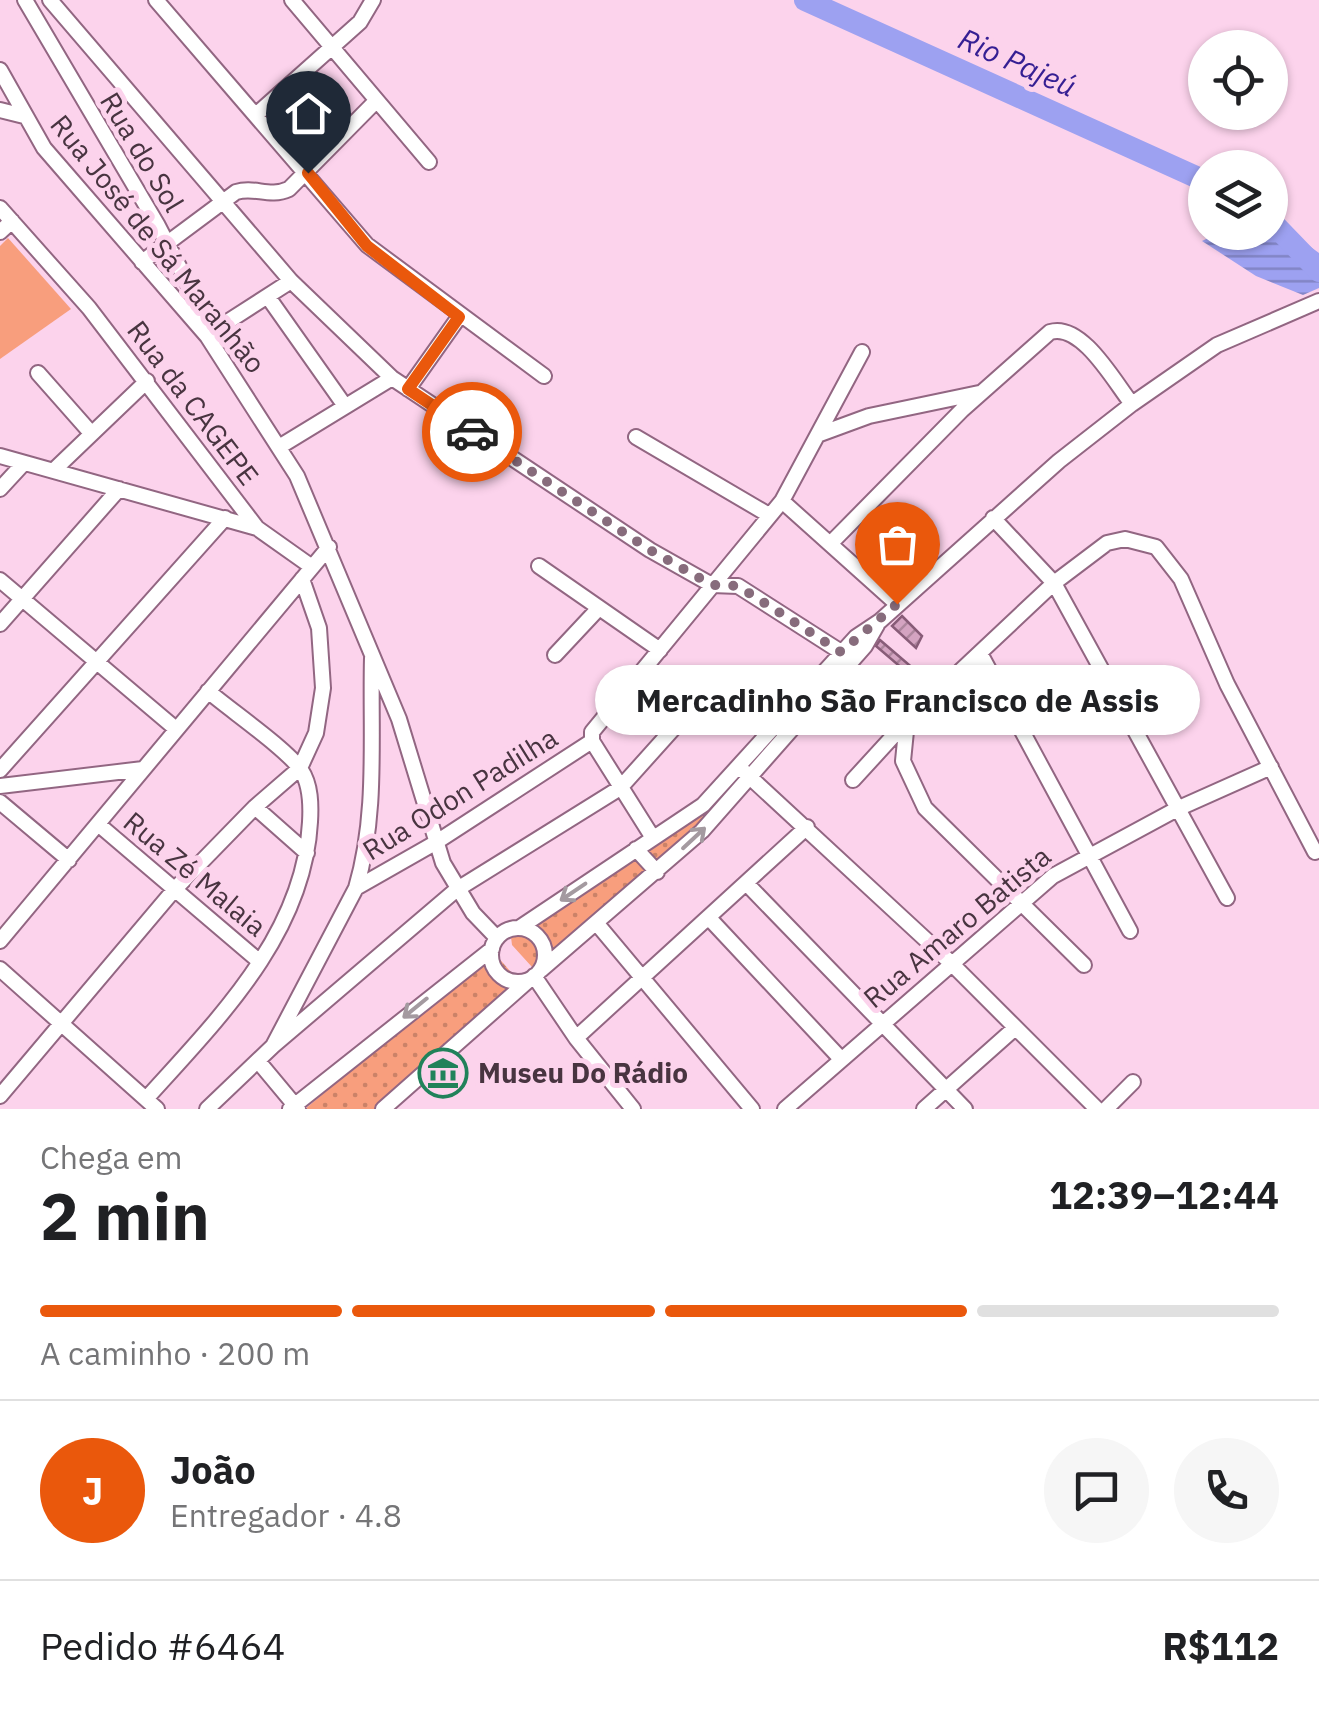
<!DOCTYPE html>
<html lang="pt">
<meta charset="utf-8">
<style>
:root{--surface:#fff;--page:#f6f6f6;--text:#202124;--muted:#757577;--line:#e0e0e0;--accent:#ea580c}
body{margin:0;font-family:"IBM Plex Sans",sans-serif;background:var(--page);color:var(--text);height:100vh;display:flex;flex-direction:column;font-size:38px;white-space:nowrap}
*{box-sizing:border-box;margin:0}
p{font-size:32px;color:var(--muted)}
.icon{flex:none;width:55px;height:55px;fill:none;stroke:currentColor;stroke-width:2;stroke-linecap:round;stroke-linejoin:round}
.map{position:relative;height:1109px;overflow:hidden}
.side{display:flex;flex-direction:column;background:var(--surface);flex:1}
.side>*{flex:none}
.controls{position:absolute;left:1188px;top:30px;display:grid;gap:20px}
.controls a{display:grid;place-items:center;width:100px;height:100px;border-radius:50%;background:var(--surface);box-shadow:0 2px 8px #0004;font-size:50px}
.pin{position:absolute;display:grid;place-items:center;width:85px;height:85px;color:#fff;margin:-102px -42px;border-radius:50% 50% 50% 0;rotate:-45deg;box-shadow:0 0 10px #0007}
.pin .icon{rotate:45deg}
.courier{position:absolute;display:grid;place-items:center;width:100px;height:100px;margin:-50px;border:8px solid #ea580c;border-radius:50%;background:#fff;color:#222;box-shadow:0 2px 12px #0007}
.bubble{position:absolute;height:70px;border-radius:35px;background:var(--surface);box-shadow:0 2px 8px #0004;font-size:32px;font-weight:700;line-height:70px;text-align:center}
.head em{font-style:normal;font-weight:700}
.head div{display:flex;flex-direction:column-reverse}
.head{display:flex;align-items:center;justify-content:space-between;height:170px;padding:0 40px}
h1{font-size:65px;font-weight:700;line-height:75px}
.bar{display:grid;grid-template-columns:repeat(4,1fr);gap:15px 10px;align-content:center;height:120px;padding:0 40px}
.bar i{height:12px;border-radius:8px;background:var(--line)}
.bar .selected{background:var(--accent)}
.bar p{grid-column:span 4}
.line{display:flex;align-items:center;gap:25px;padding:0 40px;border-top:2px solid var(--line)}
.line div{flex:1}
.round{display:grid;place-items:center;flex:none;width:105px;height:105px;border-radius:52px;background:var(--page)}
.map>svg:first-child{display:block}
</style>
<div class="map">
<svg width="1319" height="1109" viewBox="0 0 1319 1109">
<defs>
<pattern id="grass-dots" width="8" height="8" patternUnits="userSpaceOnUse" patternTransform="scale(2.5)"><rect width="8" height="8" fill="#f89e7d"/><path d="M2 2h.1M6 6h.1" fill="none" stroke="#cb8268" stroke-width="1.8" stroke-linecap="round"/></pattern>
<pattern id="water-rules" width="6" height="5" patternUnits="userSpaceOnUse" patternTransform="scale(2.5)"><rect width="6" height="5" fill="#9da1f1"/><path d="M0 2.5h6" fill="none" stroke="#8284c5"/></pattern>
<pattern id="building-hatch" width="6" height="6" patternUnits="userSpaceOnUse" patternTransform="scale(2.5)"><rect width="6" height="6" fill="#d4a3c1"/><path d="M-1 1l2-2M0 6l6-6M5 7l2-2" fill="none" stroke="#ae869e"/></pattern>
</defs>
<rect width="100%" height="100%" fill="#fcd3ec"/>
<path fill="url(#grass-dots)" d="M710 807 715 811 539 967H532L512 945 511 937Z
M489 955H496L516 978V986L374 1109H305Z"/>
<path fill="#f89e7d" d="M8 238 71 309 0 359V246Z"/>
<path fill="url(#water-rules)" d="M1270 230 1293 234 1319 253V288L1303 295 1256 276 1202 241 1218 233Z"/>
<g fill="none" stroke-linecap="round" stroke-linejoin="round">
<path stroke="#9da1f1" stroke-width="22" d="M805 0 1205 181
M1270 220 1319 271"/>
</g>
<path fill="url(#building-hatch)" stroke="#885c78" stroke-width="2.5" d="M902 616 922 636 916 648 892 626Z
M880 640 915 670 911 676 876 646Z"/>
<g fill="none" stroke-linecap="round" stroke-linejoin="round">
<g stroke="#926682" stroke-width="18">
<path id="minor" d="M25 0 157 224 213 332
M50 0 291 281 392 378 650 550 712 585 738 586 841 652
M156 0 367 245 544 376
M292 0 429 162
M0 70 44 148 207 336 297 476 399 719 443 863 473 913 497 938
M0 110 24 116
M257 114 360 22 373 0
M0 208 89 308 257 528
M0 232 12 221
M142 262 236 192C255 186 269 198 289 189L376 101
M268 297 345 406
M207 335 291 281
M38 373 91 433
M408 389 459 317
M820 434 869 416 979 393
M636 437 769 515
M279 447 392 378
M0 456 257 528 312 567
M54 470 147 381
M0 489 24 463
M782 501 897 604
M993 518 1054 583 1227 898
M831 543 962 410 1050 332C1082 322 1115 383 1132 404
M539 566 660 650
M0 580 176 729
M0 624 119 489
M555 655 599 608
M981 655 1130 931
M846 667 907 721 903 761 925 808 1084 965
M592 741 653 838
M739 767 950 962 1097 1109
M0 770 225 518
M853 780 907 721 1054 583 1107 543 1125 539 1156 547 1181 579 1227 684 1315 852
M0 786 143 769
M0 802 69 860
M255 807 307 853
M98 824 260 962
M636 849 657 872
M746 883 965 1109
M356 888 435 843 592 741V732L782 501 862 352
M709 918 841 1059
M598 925 752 1109
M519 928 703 805 856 637 880 621 1059 461 1132 404 1217 345 1319 301
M491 955a27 27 0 1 1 54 0a27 27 0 1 1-54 0Z
M0 941 329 547
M0 969 157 1109
M541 970 702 831 865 646 877 625
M534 976 576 1038 633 1109
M576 1038 807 827
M273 1046 456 890 620 788 717 680
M258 1061 298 1109
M0 1096 174 890 255 807 300 768 316 733 323 688 319 628 302 579
M146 1099C217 1020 304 935 310 822 311 805 311 785 301 770 287 749 230 710 208 691
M207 1109 273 1046 356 888C378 814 370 734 372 658
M290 1109 492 949
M383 1109 529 980
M785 1109 1053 876 1177 809 1271 767
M924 1109 1015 1028
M1106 1109 1133 1082"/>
</g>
<use href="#minor" stroke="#fff" stroke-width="14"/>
</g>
<defs><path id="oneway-shaft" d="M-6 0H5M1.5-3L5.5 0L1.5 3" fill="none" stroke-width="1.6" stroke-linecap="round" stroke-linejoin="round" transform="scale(2.5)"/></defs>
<g stroke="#a49aa0">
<use href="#oneway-shaft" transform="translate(694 838) rotate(-43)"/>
<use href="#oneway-shaft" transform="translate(573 892) rotate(146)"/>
<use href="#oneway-shaft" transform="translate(415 1008) rotate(141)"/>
</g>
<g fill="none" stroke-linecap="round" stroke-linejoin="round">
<path stroke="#876c7c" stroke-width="10" stroke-dasharray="0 18" d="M472 432 650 550 712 585 738 586 841 652 897 604"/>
<path stroke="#ea580c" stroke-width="12" d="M308 173 367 246 459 317 408 389 472 432"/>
</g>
<defs>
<g id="museum-ring" transform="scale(2.5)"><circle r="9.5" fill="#fcd3ec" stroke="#21825a" stroke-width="1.5"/><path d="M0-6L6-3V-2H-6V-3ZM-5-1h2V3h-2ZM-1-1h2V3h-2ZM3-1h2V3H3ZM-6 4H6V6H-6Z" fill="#21825a"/></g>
</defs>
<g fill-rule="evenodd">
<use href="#museum-ring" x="443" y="1073"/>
</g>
<g text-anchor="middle" stroke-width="10" stroke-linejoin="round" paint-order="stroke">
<g font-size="28" fill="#483440" stroke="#fcd3ec">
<text transform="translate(142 152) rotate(59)" y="10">Rua do Sol</text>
<text transform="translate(158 244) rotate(51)" y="10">Rua José de Sá Maranhão</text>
<text transform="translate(193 403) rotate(53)" y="10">Rua da CAGEPE</text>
<text transform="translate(460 794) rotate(-32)" y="10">Rua Odon Padilha</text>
<text transform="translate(195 874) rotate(40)" y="10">Rua Zé Malaia</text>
<text transform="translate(957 927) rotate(-40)" y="10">Rua Amaro Batista</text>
</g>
<g font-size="28" font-weight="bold" fill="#483440" stroke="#fcd3ec" text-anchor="start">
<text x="478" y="1083">Museu Do Rádio</text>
</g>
<g font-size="30" font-style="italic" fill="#351f93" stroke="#fcd3ec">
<text transform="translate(1017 63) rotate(24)" y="10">Rio Pajeú</text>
</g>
</g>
</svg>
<div class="controls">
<a><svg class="icon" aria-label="locate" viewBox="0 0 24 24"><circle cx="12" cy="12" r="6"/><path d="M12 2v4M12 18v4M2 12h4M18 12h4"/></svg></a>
<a><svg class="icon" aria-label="layers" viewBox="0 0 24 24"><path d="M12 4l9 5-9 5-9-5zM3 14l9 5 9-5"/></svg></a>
</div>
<div class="pin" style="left:897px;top:604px;background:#ea580c"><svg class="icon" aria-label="bag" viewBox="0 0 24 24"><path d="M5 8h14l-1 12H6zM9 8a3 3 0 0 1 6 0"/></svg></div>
<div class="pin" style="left:308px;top:173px;background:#1f2937"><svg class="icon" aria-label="home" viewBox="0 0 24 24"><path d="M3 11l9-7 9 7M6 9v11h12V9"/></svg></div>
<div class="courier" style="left:472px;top:432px"><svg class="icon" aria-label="car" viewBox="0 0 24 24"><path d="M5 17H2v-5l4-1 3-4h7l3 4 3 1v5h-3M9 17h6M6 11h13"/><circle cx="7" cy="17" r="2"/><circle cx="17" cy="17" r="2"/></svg></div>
<div class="bubble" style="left:595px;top:665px;width:605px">Mercadinho São Francisco de Assis</div>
</div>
<section class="side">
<div class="head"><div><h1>2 min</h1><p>Chega em</p></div><em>12:39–12:44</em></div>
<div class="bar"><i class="selected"></i><i class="selected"></i><i class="selected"></i><i></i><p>A caminho · 200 m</p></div>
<div class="line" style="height:180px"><b class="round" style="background:var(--accent);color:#fff">J</b><div><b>João</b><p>Entregador · 4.8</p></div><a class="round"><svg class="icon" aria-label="chat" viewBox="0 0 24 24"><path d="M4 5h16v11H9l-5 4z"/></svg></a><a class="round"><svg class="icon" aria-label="phone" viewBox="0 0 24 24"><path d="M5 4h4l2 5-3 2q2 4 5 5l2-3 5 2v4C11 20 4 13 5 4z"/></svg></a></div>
<div class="line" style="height:130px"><div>Pedido #6464</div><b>R$112</b></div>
</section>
